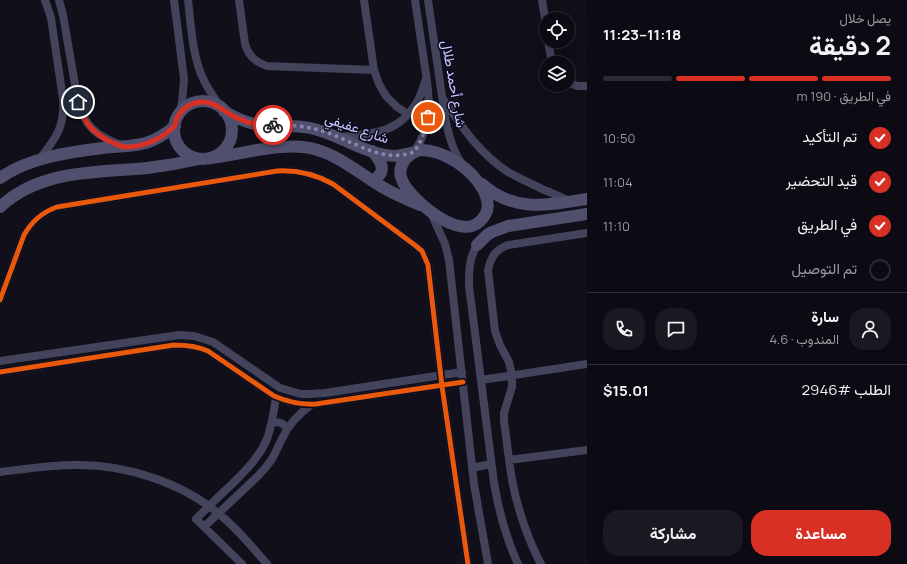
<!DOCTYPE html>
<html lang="ar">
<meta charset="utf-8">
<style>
:root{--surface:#0c0b14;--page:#1a1922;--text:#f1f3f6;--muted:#9a9ba0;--line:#2c2b34;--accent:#d93025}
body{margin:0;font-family:Manrope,Vazirmatn,sans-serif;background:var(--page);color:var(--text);direction:rtl;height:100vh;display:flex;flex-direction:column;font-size:15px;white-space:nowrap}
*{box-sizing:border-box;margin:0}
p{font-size:13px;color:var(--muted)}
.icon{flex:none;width:22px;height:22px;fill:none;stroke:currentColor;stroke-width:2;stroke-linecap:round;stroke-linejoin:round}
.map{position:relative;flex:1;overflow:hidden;direction:ltr}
.side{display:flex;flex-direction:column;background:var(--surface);width:320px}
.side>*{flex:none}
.tools{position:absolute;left:539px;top:12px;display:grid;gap:8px}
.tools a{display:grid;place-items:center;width:36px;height:36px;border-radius:50%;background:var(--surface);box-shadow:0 4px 16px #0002,0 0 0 1px var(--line);font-size:20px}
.pin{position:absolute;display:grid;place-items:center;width:34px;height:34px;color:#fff;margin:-17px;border:2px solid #fff;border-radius:50%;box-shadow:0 1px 4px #0007}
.courier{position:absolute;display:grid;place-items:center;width:40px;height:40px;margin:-20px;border:3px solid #d93025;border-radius:50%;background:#fff;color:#222;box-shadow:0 1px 5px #0007}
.summary em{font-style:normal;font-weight:700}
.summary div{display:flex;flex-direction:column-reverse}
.summary{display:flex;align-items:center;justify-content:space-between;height:68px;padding:0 16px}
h1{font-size:26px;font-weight:700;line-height:30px}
.bar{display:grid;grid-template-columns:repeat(4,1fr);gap:6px 4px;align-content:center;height:48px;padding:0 16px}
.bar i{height:5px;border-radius:3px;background:var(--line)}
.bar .on{background:var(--accent)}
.bar p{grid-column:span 4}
.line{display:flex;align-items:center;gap:10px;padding:0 16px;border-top:1px solid var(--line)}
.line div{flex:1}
.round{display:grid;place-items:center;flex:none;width:42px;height:42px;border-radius:16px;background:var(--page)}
ol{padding:0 16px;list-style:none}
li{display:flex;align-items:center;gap:12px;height:44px}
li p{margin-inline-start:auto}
li .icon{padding:4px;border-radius:50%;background:var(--accent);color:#fff;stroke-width:4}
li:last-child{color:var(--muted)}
li i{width:22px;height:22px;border:2px solid var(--line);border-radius:50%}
.button{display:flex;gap:8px;margin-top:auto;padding:8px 16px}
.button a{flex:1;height:46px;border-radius:16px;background:var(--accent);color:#fff;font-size:16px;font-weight:700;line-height:46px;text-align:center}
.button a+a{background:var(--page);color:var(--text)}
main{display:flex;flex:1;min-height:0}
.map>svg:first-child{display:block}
</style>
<main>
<section class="side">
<div class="summary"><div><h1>2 دقيقة</h1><p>يصل خلال</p></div><em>11:18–11:23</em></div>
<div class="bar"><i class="on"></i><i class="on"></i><i class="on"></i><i></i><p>في الطريق · 190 m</p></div>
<ol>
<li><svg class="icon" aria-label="check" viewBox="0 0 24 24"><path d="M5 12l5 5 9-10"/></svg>تم التأكيد<p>10:50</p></li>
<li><svg class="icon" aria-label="check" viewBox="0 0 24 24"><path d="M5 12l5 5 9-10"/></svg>قيد التحضير<p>11:04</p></li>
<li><svg class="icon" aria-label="check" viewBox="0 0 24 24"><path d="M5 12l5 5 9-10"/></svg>في الطريق<p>11:10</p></li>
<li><i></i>تم التوصيل</li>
</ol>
<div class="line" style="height:72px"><a class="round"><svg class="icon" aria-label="person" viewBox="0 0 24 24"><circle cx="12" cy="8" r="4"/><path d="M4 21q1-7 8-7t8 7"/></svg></a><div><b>سارة</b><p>المندوب · 4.6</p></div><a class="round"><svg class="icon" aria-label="chat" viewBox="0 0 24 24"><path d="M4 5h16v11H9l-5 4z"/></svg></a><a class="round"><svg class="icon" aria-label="phone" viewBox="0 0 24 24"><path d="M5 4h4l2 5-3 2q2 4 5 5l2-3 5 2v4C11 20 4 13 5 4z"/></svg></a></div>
<div class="line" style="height:52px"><div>الطلب #2946</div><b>$15.01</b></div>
<div class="button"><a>مساعدة</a><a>مشاركة</a></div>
</section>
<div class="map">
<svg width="587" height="564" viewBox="0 0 587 564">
<rect width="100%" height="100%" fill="#100f1a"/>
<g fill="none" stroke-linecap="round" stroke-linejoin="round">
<path stroke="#43445b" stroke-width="8" d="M59 0 63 15 78 102C86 128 96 135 120 145
M174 0 184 79 182 103 179 114
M188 0C191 25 192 51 201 74 206 87 214 98 222 109
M239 0 245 44C249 56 255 62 267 66L374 70
M364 0 374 70 379 84 386 96 397 107 408 114
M428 0 445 117C448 133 452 150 462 164
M542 0 546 25
M548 41 552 63
M568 82 577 86H587
M443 99C463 128 478 152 508 172 520 179 532 184 544 190 553 193 561 197 569 201
M428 117C430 122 436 129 441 122 442 119 441 115 441 112
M339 137C371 134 399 134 417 102 421 95 423 87 426 79
M414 152C435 122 429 94 424 61 421 40 418 20 415 0
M39 160C55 139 65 128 63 99L51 18 45 0
M431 213 445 244 449 260 474 484 488 564
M477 245C469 259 469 269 469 286L494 483C499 512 506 538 518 564
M0 300 24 235C32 221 42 212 57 207L277 171C298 170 315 174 333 184L416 246 422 251 428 265 442 386 468 564
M0 361 179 335 194 336 213 342 280 388 301 394H309L325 393 462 372
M0 372 174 345C186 345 197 346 208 351L274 396C288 402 300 405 316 404L463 382
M481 380 587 364
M272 423C278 421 284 423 287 429
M509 460 587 450
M472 468 491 464
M0 472C25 469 50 465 75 465 124 464 181 482 219 514 237 528 252 547 267 564
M204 527 258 476C263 471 268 465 272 459 276 452 279 444 283 437 289 423 300 413 312 404
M242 564 196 519C207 508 218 497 229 487 244 472 259 458 267 439 272 425 274 411 276 397
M541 564C529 542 518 510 513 485 509 464 507 442 504 421V413L512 387V375L509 362 500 345 495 331 488 270C491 257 495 250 508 245L587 233"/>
<path stroke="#50506e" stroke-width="12" d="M174 130a29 29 0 1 1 58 0a29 29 0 1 1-58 0Z
M224 111C237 119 251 125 267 126 281 126 296 125 310 128 340 134 366 156 397 156 402 155 407 154 412 153
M420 150C445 150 472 169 484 191 487 198 489 204 487 211 484 218 479 224 472 226 450 232 410 199 402 180 396 166 407 154 420 150Z
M372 151C382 162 388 172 372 181
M211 158C227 156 242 153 257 150 272 148 287 145 303 147 334 150 358 173 384 188 396 195 408 200 420 205
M0 178C28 158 69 152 103 148 134 145 149 148 175 126
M482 184C514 213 549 205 587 199
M0 207C41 169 96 173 147 168 165 166 182 163 199 159
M477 245 487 235 492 232 508 226 587 214"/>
<g stroke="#0d0b1e" stroke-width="8">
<path id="cycleway" d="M0 300 24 235C32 221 42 212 57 207L277 171C298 170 315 174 333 184L416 246 422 251 428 265 442 386 468 564
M0 372 174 345C186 345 197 346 208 351L274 396C288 402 300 405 316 404L463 382"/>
</g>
<use href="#cycleway" stroke="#e8590c" stroke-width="5"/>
</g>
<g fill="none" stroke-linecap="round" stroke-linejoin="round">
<path stroke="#8987af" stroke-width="4" stroke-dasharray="0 7.2" d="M273 125C291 125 308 126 325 132 354 141 382 164 414 152 422 141 425 130 428 117"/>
<path stroke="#d93025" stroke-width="5" d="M78 102C83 120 91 132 109 141 114 143 121 147 126 147 142 147 159 140 170 130 171 129 174 127 175 125 176 124 176 121 176 120 181 109 191 102 203 102 216 102 224 112 235 117 247 123 260 126 273 125"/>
</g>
<g text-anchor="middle" stroke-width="3" stroke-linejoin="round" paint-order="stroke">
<g font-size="14" fill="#cac8ff" stroke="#0d0b1e">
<text transform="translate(454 84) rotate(80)" y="5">شارع أحمد طلال</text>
<text transform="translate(357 128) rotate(19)" y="5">شارع عفيفي</text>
</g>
</g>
</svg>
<div class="tools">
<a><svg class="icon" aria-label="locate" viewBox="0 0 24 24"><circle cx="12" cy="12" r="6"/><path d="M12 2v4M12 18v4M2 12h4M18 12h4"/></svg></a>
<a><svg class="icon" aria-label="layers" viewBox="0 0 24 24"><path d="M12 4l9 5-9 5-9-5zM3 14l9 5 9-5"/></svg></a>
</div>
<div class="pin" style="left:428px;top:117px;background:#ea580c"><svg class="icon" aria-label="bag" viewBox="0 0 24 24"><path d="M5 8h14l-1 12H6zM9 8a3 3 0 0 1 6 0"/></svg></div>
<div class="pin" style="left:78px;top:102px;background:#1f2937"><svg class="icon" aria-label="home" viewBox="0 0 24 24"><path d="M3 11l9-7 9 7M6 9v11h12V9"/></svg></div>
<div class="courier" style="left:273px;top:125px"><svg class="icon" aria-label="bike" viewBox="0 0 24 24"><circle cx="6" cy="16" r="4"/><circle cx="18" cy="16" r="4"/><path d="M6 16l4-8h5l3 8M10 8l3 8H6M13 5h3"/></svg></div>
</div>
</main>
